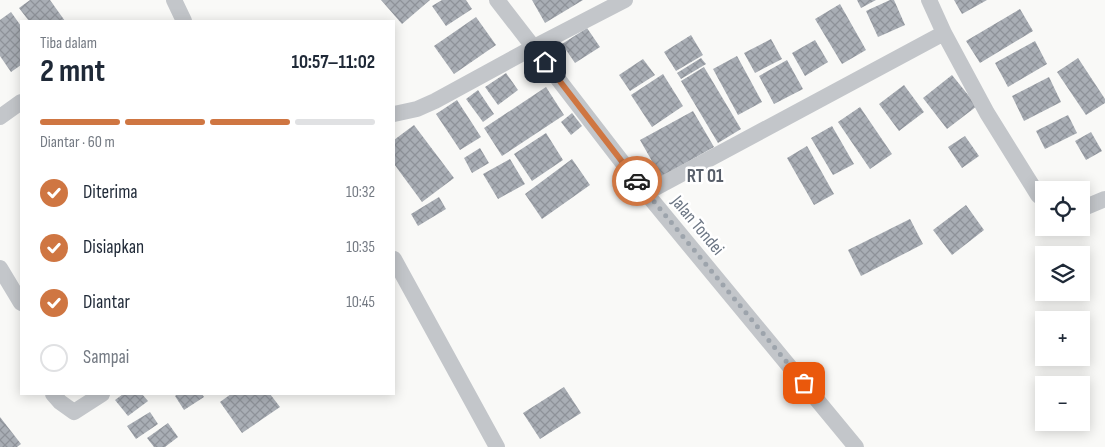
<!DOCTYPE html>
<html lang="id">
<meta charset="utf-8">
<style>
:root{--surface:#fff;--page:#f2f2f3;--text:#1f2937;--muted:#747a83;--line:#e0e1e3;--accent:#cf7642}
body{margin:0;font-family:"Sofia Sans Condensed",sans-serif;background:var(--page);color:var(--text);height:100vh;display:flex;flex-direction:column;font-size:19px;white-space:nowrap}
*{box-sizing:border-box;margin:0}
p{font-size:16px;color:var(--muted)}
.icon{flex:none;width:28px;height:28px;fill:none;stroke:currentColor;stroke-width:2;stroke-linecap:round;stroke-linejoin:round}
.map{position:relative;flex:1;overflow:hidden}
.panel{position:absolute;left:20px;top:20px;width:375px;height:375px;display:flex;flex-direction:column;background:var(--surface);border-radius:0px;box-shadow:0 2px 12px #0003}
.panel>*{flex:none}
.controls{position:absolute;left:1035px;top:181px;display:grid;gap:10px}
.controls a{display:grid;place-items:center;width:55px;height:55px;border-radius:0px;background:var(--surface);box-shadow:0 2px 12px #0003;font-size:25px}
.pin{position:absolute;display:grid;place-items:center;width:42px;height:42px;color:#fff;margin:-21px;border-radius:10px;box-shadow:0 2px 8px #0006}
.courier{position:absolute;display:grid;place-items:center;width:50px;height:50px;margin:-25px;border:4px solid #cf7642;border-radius:50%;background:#fff;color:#222;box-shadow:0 1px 6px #0007}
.headline em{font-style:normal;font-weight:700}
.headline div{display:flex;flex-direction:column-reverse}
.headline{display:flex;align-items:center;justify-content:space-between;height:85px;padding:0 20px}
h1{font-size:32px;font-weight:700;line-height:38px}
.bar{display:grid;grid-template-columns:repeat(4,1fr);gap:8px 5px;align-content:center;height:60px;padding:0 20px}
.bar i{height:6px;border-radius:4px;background:var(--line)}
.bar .selected{background:var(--accent)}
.bar p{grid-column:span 4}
ol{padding:0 20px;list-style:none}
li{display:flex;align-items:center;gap:15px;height:55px}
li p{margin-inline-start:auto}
li .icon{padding:5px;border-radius:50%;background:var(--accent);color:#fff;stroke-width:4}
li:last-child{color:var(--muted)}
li i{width:28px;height:28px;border:2px solid var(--line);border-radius:50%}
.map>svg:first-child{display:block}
</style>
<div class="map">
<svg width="1105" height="447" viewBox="0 0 1105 447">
<defs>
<pattern id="building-cross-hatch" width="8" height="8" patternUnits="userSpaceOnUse" patternTransform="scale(1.25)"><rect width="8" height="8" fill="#a9aeb5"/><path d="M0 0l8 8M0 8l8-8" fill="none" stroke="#8e9299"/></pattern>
</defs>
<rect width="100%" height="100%" fill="#f9f9f7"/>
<path fill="url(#building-cross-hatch)" d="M30 0H50L65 21H29L19 8Z
M381 0H430L402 24Z
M442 0H466L472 9 446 26 432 6Z
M532 0H583L545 23Z
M857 0H876L861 8Z
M890 0H894L905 25 878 37 866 11Z
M954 0H987L962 14Z
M840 4 866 50 842 64 815 19Z
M1020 9 1033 31 980 63 966 41Z
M11 12 21 26V65L11 72 0 56V20Z
M476 17 496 45 454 74 434 46Z
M587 28 600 47 575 63 562 44Z
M691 35 703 55 676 71 664 52Z
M771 39 782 59 755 73 744 53Z
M815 40 828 62 805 76 792 53Z
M1035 41 1047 64 1008 87 995 63Z
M737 56 762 102 738 115 713 69Z
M701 58 706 64 681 79 677 73Z
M1078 58 1105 99V103L1086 115 1057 72Z
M643 59 655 75 630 91 619 75Z
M787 60 803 89 774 104 759 76Z
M704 67 741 129 718 143 681 81Z
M506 73 518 90 498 105 485 87Z
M663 74 683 106 652 127 631 95Z
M952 75 977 106 947 129 923 98Z
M1049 77 1061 102 1024 121 1012 96Z
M904 85 924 112 899 131 879 104Z
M546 87 564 115 502 156 484 128Z
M478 90 494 114 483 122 466 99Z
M457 100 481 137 460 150 436 114Z
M860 107 892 154 870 169 838 122Z
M693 111 714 147 661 177 640 140Z
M572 113 582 126 571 135 561 122Z
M1068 115 1077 133 1045 149 1036 131Z
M414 125 454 178 422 202 394 164V140Z
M832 126 854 164 833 175 811 138Z
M1091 132 1102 151 1086 160 1075 141Z
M546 133 563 160 532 181 514 154Z
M965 136 979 156 962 168 948 147Z
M807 146 834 194 814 205 787 158Z
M480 148 489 163 472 173 464 158Z
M510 159 525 184 498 199 483 174Z
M572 159 590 185 542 219 525 194Z
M439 197 446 209 418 226 411 214Z
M966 205 984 230 952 255 933 230Z
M910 219 923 244 861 276 848 250Z
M564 387 581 413 540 439 523 413Z
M123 394H142L148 401 128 416 115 400Z
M178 394H202L204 397 184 410 175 396Z
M231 394H270L280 407 242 433 220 402Z
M150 412 158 424 136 439 127 426Z
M0 417 21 444 17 447H0Z
M168 423 178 437 165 447H154L147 438Z"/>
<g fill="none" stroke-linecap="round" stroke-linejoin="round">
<path stroke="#c3c6ca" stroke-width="16" d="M174 0 184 21
M497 0 646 193 856 447
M929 0 944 33 987 113 1038 195 1044 200
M394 114 417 109 435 101 534 47 625 0
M0 117 21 102
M646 193 944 33
M1081 209 1105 199
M394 259 497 447
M0 268 21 303
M53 394 60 402 74 412 102 394"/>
</g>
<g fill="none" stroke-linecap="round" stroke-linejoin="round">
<path stroke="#9da4ac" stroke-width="5" stroke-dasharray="0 9" d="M637 181 804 383"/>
<path stroke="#cf7642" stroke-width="6" d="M545 62 637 181"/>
</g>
<g text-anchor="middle" stroke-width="5" stroke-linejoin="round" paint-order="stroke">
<g font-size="18" fill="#6c7684" stroke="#fff">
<text transform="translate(698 225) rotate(50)" y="6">Jalan Tondei</text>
</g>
<g font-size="19" font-weight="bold" fill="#59606b" stroke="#fff">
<text x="705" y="182">RT 01</text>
</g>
</g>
</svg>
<div class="controls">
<a><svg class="icon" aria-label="locate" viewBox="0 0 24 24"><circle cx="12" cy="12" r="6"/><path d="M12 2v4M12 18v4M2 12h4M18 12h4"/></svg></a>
<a><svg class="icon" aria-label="layers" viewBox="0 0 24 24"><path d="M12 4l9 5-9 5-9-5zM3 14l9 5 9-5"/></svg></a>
<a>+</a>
<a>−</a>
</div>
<div class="pin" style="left:804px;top:383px;background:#ea580c"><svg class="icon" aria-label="bag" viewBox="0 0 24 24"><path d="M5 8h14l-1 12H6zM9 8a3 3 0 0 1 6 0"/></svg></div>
<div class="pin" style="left:545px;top:62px;background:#1f2937"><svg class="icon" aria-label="home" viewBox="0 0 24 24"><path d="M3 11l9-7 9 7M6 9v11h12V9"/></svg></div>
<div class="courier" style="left:637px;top:181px"><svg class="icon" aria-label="car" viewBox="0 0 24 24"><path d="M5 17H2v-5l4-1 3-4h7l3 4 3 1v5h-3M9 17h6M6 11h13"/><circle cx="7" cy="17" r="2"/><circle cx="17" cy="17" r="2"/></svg></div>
<section class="panel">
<div class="headline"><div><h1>2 mnt</h1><p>Tiba dalam</p></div><em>10:57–11:02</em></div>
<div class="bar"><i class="selected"></i><i class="selected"></i><i class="selected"></i><i></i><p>Diantar · 60 m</p></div>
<ol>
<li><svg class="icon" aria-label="check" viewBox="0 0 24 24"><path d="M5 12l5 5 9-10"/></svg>Diterima<p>10:32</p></li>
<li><svg class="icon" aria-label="check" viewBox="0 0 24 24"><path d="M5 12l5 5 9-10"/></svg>Disiapkan<p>10:35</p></li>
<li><svg class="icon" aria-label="check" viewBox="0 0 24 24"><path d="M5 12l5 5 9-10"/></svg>Diantar<p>10:45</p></li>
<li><i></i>Sampai</li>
</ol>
</section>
</div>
